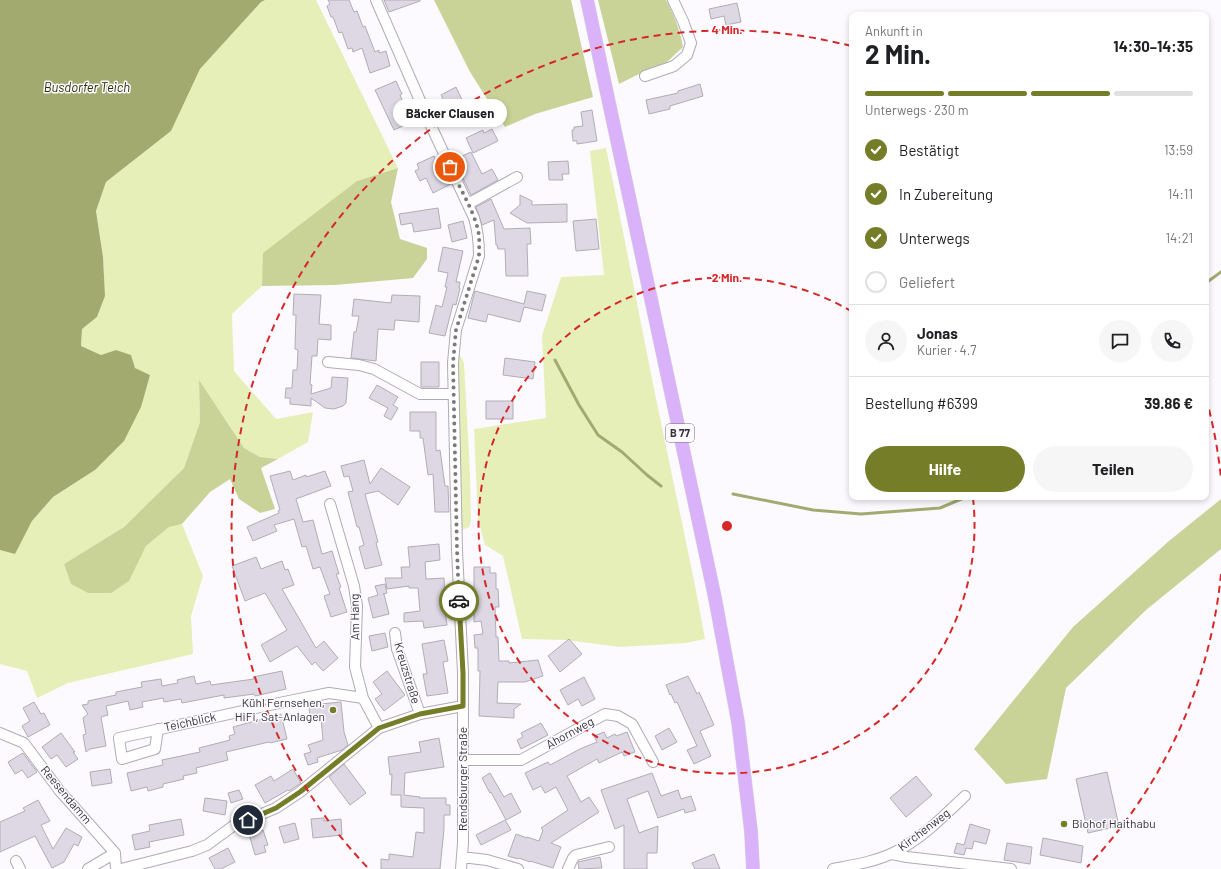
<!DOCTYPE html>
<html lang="de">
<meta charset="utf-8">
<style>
:root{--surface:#fff;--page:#f6f6f6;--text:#202124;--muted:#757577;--line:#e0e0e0;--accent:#757d29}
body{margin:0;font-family:Barlow,sans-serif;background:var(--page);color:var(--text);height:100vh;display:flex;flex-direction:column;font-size:15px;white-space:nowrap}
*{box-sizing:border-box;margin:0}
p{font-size:13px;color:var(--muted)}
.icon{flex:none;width:22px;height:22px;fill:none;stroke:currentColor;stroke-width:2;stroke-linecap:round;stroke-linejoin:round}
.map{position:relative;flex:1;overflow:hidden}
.details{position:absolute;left:849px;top:12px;width:360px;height:488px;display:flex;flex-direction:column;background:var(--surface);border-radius:8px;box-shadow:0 2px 6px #0003}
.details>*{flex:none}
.pin{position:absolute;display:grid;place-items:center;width:34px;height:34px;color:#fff;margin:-17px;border:2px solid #fff;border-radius:50%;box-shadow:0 1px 4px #0007}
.courier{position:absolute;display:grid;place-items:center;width:40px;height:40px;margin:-20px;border:3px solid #757d29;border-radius:50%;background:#fff;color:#222;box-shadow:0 1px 5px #0007}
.bubble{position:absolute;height:28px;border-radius:14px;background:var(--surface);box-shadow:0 2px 6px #0003;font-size:13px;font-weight:700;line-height:28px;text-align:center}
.headline em{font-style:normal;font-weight:700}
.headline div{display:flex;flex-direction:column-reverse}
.headline{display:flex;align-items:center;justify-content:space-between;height:68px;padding:0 16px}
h1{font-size:26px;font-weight:700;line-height:30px}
.bar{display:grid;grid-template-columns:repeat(4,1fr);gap:6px 4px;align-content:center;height:48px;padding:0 16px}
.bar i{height:5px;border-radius:3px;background:var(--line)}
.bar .on{background:var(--accent)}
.bar p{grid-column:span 4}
.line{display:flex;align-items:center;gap:10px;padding:0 16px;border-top:1px solid var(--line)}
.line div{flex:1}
.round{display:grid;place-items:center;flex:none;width:42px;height:42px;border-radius:21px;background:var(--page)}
ol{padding:0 16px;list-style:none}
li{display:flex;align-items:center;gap:12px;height:44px}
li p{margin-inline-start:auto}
li .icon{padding:4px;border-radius:50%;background:var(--accent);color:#fff;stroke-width:4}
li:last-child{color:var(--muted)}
li i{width:22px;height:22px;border:2px solid var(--line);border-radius:50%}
.action{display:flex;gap:8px;margin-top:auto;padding:8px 16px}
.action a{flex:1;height:46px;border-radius:24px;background:var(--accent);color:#fff;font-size:16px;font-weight:700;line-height:46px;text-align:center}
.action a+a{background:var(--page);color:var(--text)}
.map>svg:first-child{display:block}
</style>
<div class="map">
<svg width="1221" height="869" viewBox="0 0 1221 869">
<rect width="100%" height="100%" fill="#fcfaff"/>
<path fill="#e7efb9" d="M265 0H316L398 168 357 181 262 278V286L232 314 234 371 276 419 313 412 308 442 278 459 260 457 244 448 199 381 200 422 184 468 124 527 64 564 71 584 88 593 129 580 146 546 169 527 182 524 203 576 191 616 193 654 68 683 37 698 27 671 0 664V550L15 554 32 521 53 497 95 470 150 375 135 368 116 350 101 355 81 346 82 329 97 317 105 296 103 257 96 211 106 182 171 131 200 69 261 2Z
M606 148C626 243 643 337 663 432 677 501 693 570 705 639L686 643 620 647 566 640 522 639 503 556 485 545 478 520 474 429 546 418 542 336 561 277 604 275 590 151Z
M460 355 464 363 470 473 471 521 469 527 462 530C462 472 457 414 457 356Z"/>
<path fill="#c9d297" d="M434 0H571L593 97 535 114 505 127 470 72Z
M598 0H666C674 15 680 29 683 47L667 62 637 75 619 84Z
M398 168 391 202 400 239 427 248V259L413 278 335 285 262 286 263 253 357 181Z
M199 380 244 448 260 457 278 459 261 468 275 509 260 513 239 499 230 479 210 492 182 524 169 527 146 546 129 581 111 593H88L71 584 64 564 124 527 184 468 200 422Z
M1221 499V549L1146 610 1066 688 1047 779 1006 784 974 749 1073 627 1169 541Z"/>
<path fill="#a2aa70" d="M0 0H265L261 2 200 69 171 131 106 182 96 211 103 257 105 296 97 317 82 329 81 346 101 355 116 350 131 355 135 368 150 375 141 407 124 441 95 470 53 497 32 521 15 554 0 550Z"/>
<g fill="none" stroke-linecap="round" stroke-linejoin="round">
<path stroke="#a2aa70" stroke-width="3" d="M1206 283 1221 272
M555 360 579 405 598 435 622 452 647 475 661 486
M733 494 813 510 861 514 940 508 966 497"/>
</g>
<path fill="#ddd8e3" stroke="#b1acb6" d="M328 0H349L354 12 357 11 363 27 365 26 375 52 379 50V53L386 51 390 66 370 73 362 48 353 52 352 48 348 49 342 32 339 33 333 17H331L327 6 330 4Z
M384 0H420V1L389 12Z
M737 3 741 22 726 25 724 16 711 19 709 9Z
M396 81 402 94 400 95 412 122 394 130 375 90Z
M700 84 703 96 670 106V109L649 114 646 100 678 93V91Z
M456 87 463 102 448 109 441 95Z
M592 110 597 141 577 144V141H573L572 130H574V127L583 126 581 112Z
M492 129 498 141 473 153 466 138 483 130 484 133Z
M471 152 482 174 492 169 498 180 471 195 458 168 466 164 462 156Z
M434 156 444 176 446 174 451 184 433 193 426 178 420 181 415 171 419 169 417 164Z
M568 161 569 174H562L563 180H549L548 162Z
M520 195 532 201V205L567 204V222L527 223 510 213 520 205Z
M491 199 504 229 530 228 531 244H527L528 276H506L505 249H498L497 245H496L494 220 482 225 476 207Z
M438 208 441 228 414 232 412 223 401 225 399 214Z
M596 219 599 249 576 251 573 221Z
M463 221 467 238 452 242 448 225Z
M443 247 463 251 456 282H460L459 288H460L456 305 453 304 445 336 429 333 436 305 442 307 447 287H445L448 273 438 271Z
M475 291 524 304 527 291 546 295 542 311 524 307 520 322 488 314 486 322 468 318Z
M294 294 321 295 319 324 331 325V340L318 339 317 356H312L310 384 312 385 311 394 331 388 332 377 348 378 346 403 343 406 334 409 325 408 311 398V406L290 404V398H285L286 388H292L293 370H297L298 350 295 349 296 315H293Z
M392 295 420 296 419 322 395 320 394 330 378 329 376 361 351 358 354 332H356L359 316H352L354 299 391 303Z
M505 358 535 362 533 379 503 375Z
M421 362H439V387H421Z
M377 385 398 397 393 405 398 408 391 420 384 416 388 408 369 398Z
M486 401H513V419H486Z
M410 412H436V451L440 450 445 486H448L449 512H435L433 474 428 475 423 438H420V431H410Z
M364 460 370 484 381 468 410 487 398 505 378 491 365 494 378 542 376 543 382 565 365 569 359 547 364 545 359 527H357L348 492 353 491 349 476 344 477 341 466Z
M290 471 293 480 306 475V477L325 471 331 486 296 499 303 522 313 520 322 554 332 551 339 574H336L341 587 339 588 347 612 331 617 324 596 330 594 320 567 313 569 306 546 302 547 294 519 274 525 277 531 253 541 247 527 279 513 278 511 280 510 270 476Z
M439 544 440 560 425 562 426 579 444 578 445 597H443L447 625 424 628 423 621 404 622V613L420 611 418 588H409V586L387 589 385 578H402L401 567H410L408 547Z
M256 557 261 569 282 561 285 570 288 569 294 585 282 589 316 648 324 641 338 658 323 671 315 662 312 665 297 646 270 662 261 645 287 630 265 593 245 601 232 566Z
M474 567H490V573H496V589H498L499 607H495L496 637H498L499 661H509V663L538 660 543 676 525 682H498L497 703 521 704 514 709V718L479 716 480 671H478V648H475L474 635 483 634 481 621 474 622Z
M385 584 387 593 383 594H384L389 614 373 618 368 598 378 595 375 586Z
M385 633 388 647 372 651 369 636Z
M569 639 582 654 560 672 548 656Z
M444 640 448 661 443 662 448 693 427 696 423 674H427L422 644Z
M282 671 286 689 255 696 254 694 224 698V695L182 703 181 699 164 702 163 698 142 702 143 707 130 710 128 701 106 706 108 715 101 717 106 746 90 749 86 752 83 735 86 734 83 718 88 714 82 705 88 704V701L116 695V692L142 687 141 682 161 679 162 686 178 683 177 680 194 676 196 684 210 681 211 685 254 679 253 677Z
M387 671 405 695 384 711 375 699 382 694 373 682Z
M688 676 697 694 699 692 714 725 700 731 711 756 694 764 687 750 697 746 677 702 675 703 671 694 670 695 666 685Z
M584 677 595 699 582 706 578 699 568 705 560 690Z
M34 702 41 714 44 713 50 725 28 737 22 726 30 721 23 708Z
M341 702 344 732 348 745 342 750 317 758 318 762 308 765 304 754 311 752 308 745 323 740 321 718 310 719 309 706 321 705 320 704Z
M281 714 287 739 270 743 269 742 226 752 228 760 196 768 197 773 183 776 184 779 163 784V787L148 791 147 787 131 791 127 773 163 765 162 760 200 752 199 748 230 740 229 736 235 734 233 727Z
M541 723 548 735 521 749 517 740 523 737 521 733Z
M669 728 677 742 662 750 655 736Z
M604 732 607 738 615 734 616 736 627 732 635 752 624 756 622 752 599 763 597 759 567 776 581 802 589 797 599 812 551 843 561 847 553 868 530 861V862L519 858 518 859 508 856 516 834 527 838V837L539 841 543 830 541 828 568 810 556 787 545 793 541 786 533 790 525 773 548 762 550 765 580 749 597 742 594 736Z
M61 733 75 752H73L78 759 66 767 57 755 51 759 42 747Z
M439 738 444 767 405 773 404 795 420 797 419 798H446V805H450V815H444V829L440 869H381V859L389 860V854L413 857 416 832 424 833V808L401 807V795H391L392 774 390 775 388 757 421 752 419 742Z
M23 753 37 772 28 778 22 770 15 774 8 762Z
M344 764 366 793 350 805 329 777Z
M110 769 112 783 92 786 90 772Z
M293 769 301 783 289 791 288 790 265 803 255 785 271 776 274 781Z
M1107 772 1119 826 1088 833 1076 779Z
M490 773 504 797 511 793 521 812 506 820 491 792 490 793 482 778Z
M652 773 661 796 678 790 681 799 691 796 696 810 685 813 684 809 658 818 648 791 627 799 639 833 658 826 657 853H647V869H624V825L615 829 601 790Z
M916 776 932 795 906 817 890 798Z
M239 790 243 799 231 803 228 793Z
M205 798 227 801 225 815 203 811Z
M38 800 50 821 41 825 53 849 66 828 82 837 78 846 74 844 64 862 52 868 35 836 0 852V822L25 811 23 808Z
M324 818V821L341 819 342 835 313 838 311 819Z
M181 819 184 835 149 842 150 847 135 850 132 835 150 831 149 825Z
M505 820 511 830 481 845 476 835Z
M295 823 299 839 284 843 279 827Z
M970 824 990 830 986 844 974 841 972 849 966 848 964 855 954 853 957 843 964 845Z
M263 830 268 845 264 846 266 852 255 855 249 834Z
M1043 838 1083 846 1081 863 1040 855Z
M1007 843 1032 847 1030 864 1004 860Z
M228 848 235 862 221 869H215L209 858Z
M714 854 720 869H695L692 863Z
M600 857 602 868 579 869 578 862Z"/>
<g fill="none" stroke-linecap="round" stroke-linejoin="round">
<g stroke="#b0aab5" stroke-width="12">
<path id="minor" d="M376 0 432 128 474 218C478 231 479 242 479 256L456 330 453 363 457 550 463 673V843L461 869
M645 76 674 66 687 55 691 43 683 21 673 0
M468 204 517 177
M328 362 359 365 374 369 420 394H453
M330 504 354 586 357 606 355 667 363 698 379 728
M395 633 397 649 420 714
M158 729 155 749 122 759 119 738 279 703 329 693 363 698
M0 733 24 743 59 790 115 853 116 869
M464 760H521L605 714 618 716 632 724 653 762
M892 854 907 857 1011 869
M462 857 487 860 518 869
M16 861 20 869
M88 869 115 853
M121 869 192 851 207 845 233 826 276 808 300 792 379 728 420 714 463 706
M568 869 573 858 576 855 609 847
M833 869C853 865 874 862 893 853 920 840 943 817 965 796"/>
</g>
<g stroke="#d7d6d7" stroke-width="14">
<path id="major" d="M587 0 715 598 738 722 751 831 753 869"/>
</g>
<use href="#minor" stroke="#fff" stroke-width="10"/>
<use href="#major" stroke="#dab2fa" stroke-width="13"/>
</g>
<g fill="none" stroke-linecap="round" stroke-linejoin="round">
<path stroke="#7b797e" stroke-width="4" stroke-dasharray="0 7.2" d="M450 167C459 187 473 209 478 230 480 239 479 247 479 256L456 330 453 363 457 550 459 601"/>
<path stroke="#757d29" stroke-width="5" d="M248 820 276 808 300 792 379 728 420 714 463 706V673L459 601"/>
</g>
<g fill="none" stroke="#d62828" stroke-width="2" stroke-dasharray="7 5">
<path d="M973 498A248 248 0 1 1 851 311"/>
<path d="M1221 574A496 496 0 0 1 1087 867M367 867A496 496 0 0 1 851 46M1206 398A496 496 0 0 1 1221 478"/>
</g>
<g fill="#757d29" stroke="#fcfaff" stroke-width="1.5">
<circle cx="333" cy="710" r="4"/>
<circle cx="1064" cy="824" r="4"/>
</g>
<g text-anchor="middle" stroke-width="3" stroke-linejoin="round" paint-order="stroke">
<rect fill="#fcfaff" stroke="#716f74" stroke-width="1" x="666" y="424" width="28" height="18" rx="3"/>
<g font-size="11" font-weight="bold" fill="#363438">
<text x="680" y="437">B 77</text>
</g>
<g font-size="12" fill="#363438" stroke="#fcfaff">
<text transform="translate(355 617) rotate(-91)" y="4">Am Hang</text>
<text transform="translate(407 673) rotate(73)" y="4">Kreuzstraße</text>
<text transform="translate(190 722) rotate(-12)" y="4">Teichblick</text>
<text transform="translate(570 733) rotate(-29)" y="4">Ahornweg</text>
<text transform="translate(463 779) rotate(-90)" y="4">Rendsburger Straße</text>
<text transform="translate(66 795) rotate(50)" y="4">Reesendamm</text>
<text transform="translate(924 830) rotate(-37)" y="4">Kirchenweg</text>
</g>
<g font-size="12" fill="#363438" stroke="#fcfaff" text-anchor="end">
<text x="325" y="707">Kühl Fernsehen,<tspan x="325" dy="14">HiFi, Sat-Anlagen</tspan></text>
<text x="1072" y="828" text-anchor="start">Biohof Haithabu</text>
</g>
<g font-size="13" font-style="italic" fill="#2c3102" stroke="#fcfaff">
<text x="87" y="92">Busdorfer Teich</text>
</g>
</g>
<circle cx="727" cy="526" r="6" fill="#d62828" stroke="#fcfaff" stroke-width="2"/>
<g font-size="12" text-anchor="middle" font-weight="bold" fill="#d62828" stroke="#fcfaff" stroke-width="3" stroke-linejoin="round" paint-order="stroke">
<text x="727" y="34">4 Min.</text>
<text x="727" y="282">2 Min.</text>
</g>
</svg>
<div class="pin" style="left:450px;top:167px;background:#ea580c"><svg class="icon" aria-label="bag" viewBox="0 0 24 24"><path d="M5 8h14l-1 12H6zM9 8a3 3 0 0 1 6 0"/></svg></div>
<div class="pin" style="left:248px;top:820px;background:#1f2937"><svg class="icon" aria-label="home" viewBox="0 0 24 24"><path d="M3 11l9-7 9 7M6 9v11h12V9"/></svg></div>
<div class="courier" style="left:459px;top:601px"><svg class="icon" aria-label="car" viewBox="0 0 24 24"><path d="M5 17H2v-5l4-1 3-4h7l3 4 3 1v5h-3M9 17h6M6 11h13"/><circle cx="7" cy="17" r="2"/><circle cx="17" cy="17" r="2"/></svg></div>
<div class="bubble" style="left:393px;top:99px;width:114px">Bäcker Clausen</div>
<section class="details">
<div class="headline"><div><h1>2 Min.</h1><p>Ankunft in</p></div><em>14:30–14:35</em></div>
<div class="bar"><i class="on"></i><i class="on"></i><i class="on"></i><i></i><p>Unterwegs · 230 m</p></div>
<ol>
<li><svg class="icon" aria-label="check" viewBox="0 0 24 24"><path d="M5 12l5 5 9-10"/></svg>Bestätigt<p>13:59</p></li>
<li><svg class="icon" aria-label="check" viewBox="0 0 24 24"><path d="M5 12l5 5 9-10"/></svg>In Zubereitung<p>14:11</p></li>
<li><svg class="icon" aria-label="check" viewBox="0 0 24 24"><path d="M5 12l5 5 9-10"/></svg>Unterwegs<p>14:21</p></li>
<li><i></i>Geliefert</li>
</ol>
<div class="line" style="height:72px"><a class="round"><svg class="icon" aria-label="person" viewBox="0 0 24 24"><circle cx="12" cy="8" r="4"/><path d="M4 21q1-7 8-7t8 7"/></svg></a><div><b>Jonas</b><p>Kurier · 4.7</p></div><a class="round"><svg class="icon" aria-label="chat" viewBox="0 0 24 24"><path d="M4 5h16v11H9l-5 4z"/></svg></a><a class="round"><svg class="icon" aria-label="phone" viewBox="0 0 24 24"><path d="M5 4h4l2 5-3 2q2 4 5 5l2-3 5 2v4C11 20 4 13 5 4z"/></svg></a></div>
<div class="line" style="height:52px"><div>Bestellung #6399</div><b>39.86 €</b></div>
<div class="action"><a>Hilfe</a><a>Teilen</a></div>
</section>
</div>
